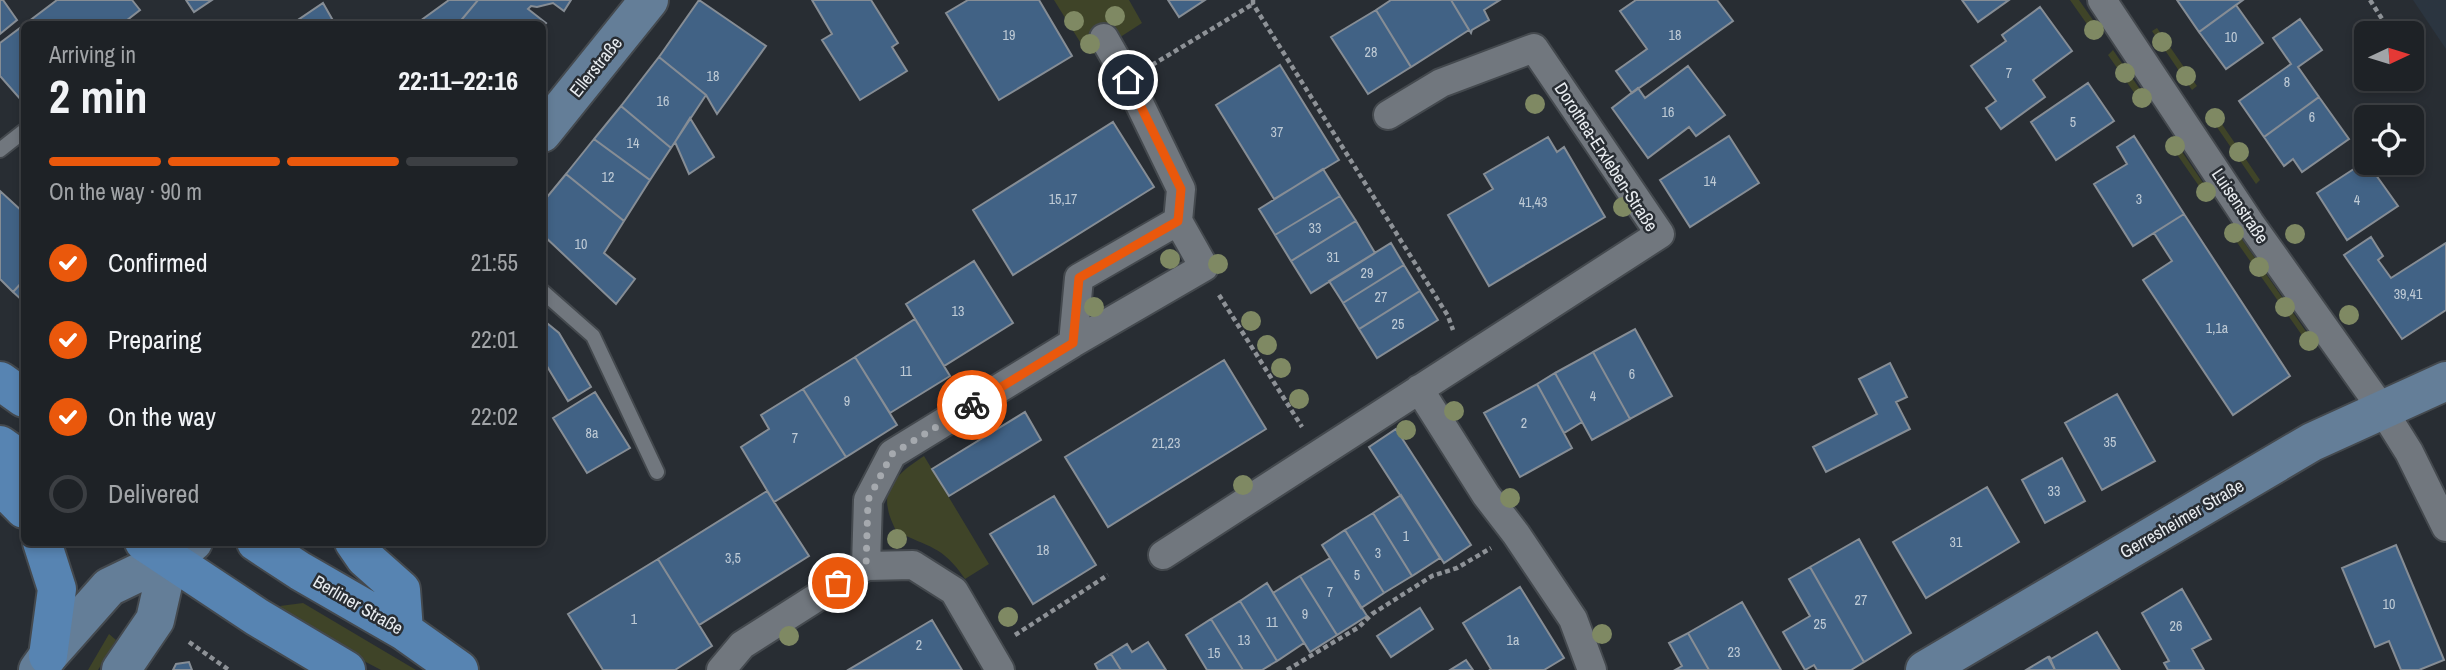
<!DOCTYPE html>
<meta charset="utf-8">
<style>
:root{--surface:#1e2226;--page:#262a2e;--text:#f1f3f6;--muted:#a1a4a7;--line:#3c3f43;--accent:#ea580c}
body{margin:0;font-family:"Archivo Narrow",sans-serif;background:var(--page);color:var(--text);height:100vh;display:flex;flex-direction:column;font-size:26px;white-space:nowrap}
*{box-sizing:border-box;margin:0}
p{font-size:23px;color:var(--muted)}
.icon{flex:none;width:38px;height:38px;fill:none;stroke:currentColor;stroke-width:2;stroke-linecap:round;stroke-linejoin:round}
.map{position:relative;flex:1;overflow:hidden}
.panel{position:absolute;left:21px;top:21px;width:525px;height:525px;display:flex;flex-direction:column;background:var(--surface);border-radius:10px;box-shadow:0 4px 10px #0003,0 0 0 2px var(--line)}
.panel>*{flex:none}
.needle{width:46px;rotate:86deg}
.fabs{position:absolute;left:2354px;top:21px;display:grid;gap:14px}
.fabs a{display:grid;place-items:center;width:70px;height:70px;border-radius:10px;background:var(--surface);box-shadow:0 4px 10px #0003,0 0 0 2px var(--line);font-size:35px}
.pin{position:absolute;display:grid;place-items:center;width:60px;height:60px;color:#fff;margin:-30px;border:4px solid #fff;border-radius:50%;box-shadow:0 2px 7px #0007}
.courier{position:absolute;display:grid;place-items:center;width:70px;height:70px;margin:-35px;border:5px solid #ea580c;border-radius:50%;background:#fff;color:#222;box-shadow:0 2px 9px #0007}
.head em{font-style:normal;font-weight:700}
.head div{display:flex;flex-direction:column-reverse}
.head{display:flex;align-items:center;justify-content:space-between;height:119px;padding:0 28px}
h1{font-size:46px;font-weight:700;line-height:52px}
.bar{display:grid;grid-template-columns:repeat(4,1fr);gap:10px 7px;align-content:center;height:84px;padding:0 28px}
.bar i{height:9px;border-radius:5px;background:var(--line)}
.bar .current{background:var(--accent)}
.bar p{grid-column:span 4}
ol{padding:0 28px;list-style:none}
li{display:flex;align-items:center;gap:21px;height:77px}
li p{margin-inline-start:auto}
li .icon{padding:7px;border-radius:50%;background:var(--accent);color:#fff;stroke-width:4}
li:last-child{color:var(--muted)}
li i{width:38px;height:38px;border:4px solid var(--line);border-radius:50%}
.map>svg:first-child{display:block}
</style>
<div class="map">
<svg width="2446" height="670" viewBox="0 0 2446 670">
<rect width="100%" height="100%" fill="#282d33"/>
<path fill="#2b3540" d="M2413 0H2446V49Z"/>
<path fill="#3f4428" d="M1054 0H1129L1142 23 1094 54 1085 50Z
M2070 0H2079L2102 33 2096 37Z
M2157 28 2197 86 2192 90 2152 31Z
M2113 50 2148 101 2142 104 2108 55Z
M2215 114 2260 180 2256 184 2210 117Z
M2174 140 2212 196 2208 199 2169 143Z
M2232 225 2307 333 2315 347 2313 351 2227 228Z
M924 456 989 564 965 579C942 545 929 548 896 531 893 524 889 516 888 509 882 484 906 468 924 456Z
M303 603 416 670H381L296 625 280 606Z
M109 634 116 640 98 670H88Z"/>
<path fill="#416285" stroke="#868d95" stroke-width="2" d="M0 0H3L17 20 0 34Z
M57 0H132L140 10 122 24H24V99L22 101 0 76V43Z
M186 0H212L194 12Z
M449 0H478L458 24H424L420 21Z
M478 0H571L564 11 553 3 537 7 531 6 528 9 546 23 542 27V24H458Z
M699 0 766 46 717 114 706 95 659 57Z
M812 0H871L898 43 892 47 907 71 860 100 822 40 832 34Z
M968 0H1039L1072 56 999 100 946 13Z
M1168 0H1205L1179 17Z
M1391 0H1451L1469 30 1411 67 1376 10Z
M1451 0H1500L1484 10 1489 20 1472 30 1471 33Z
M1636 0H1717L1733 21 1632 93 1616 71 1647 49 1620 11Z
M1962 0H2009L1978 22Z
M2177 0H2243L2199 32Z
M323 3 335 24H297L295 22Z
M2236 5 2263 43 2226 69 2199 32Z
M2040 7 2072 51 2033 80 2045 97 2001 129 1986 108 1996 101 1971 66 2006 41 2002 35Z
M1376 10 1411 67 1368 94 1331 37Z
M2300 19 2322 50 2298 67 2319 97 2264 137 2239 101 2291 64 2273 38Z
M659 57 706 95 671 148 621 106Z
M1280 65 1339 160 1274 199 1216 105Z
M1688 66 1725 115 1696 136 1689 127 1648 158 1612 108 1638 88 1645 98Z
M2088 83 2114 121 2056 160 2031 122Z
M2319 97 2349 139 2302 172 2293 159 2284 166 2264 137Z
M621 106 671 148 650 180 594 139Z
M690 118 714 157 689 174 675 142Z
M1113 122 1154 187 1013 275 973 210Z
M1729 136 1759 183 1690 227 1660 180Z
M2134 136 2184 214 2133 246 2094 184 2127 164 2117 147Z
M1548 137 1557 152 1564 147 1605 217 1489 286 1448 215 1493 189 1484 174Z
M594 139 650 180 624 221 566 174Z
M2366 161 2398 206 2347 240 2317 193Z
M1323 169 1340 196 1275 235 1259 209Z
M566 174 624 221 604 253 635 279 616 304 542 234V203Z
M0 191 24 213V280L13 292 0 279Z
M1340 196 1356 221 1291 261 1275 235Z
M2184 214 2290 376 2233 415 2143 280 2172 261 2154 233Z
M1356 221 1375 253 1311 293 1291 261Z
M2371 237 2383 256 2378 260 2391 278 2446 243V310L2402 339 2344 255Z
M1391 243 1404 265 1343 303 1329 281Z
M974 261 1013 323 944 366 906 304Z
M1404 265 1420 291 1359 329 1343 303Z
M24 280V302L13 292Z
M1420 291 1438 320 1377 358 1359 329Z
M542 319 559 333 591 387 568 401 542 358Z
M915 319 950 376 890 413 855 357Z
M1635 329 1672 396 1630 419 1593 352Z
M1593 352 1630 419 1592 440 1555 373Z
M855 357 897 425 846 457 803 389Z
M1224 360 1266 429 1108 527 1065 457Z
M1890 363 1907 397 1896 402 1910 429 1826 472 1813 447 1877 414 1859 379Z
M1555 373 1582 422 1564 433 1537 384Z
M1537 384 1572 448 1520 477 1484 413Z
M803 389 846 457 774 502 741 447 769 429 761 415Z
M595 392 630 448 587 473 553 418Z
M2117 394 2155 461 2102 490 2065 423Z
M1025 412 1041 440 949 496 932 469Z
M1396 429 1471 545 1444 563 1369 447Z
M2062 458 2085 501 2045 523 2022 480Z
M1987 487 2019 542 1926 598 1893 542Z
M767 491 809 556 699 625 658 559Z
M1401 495 1440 558 1412 576 1373 513Z
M1054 496 1096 565 1033 604 990 534Z
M1373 513 1412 576 1384 593 1345 530Z
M1345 530 1384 593 1361 608 1322 545Z
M1859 539 1911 633 1864 662 1810 567Z
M2396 545 2444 660 2419 670H2401L2389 641 2375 647 2342 568Z
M1330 558 1367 616 1337 635 1300 576Z
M658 559 712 646 675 670H603L568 614Z
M1810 567 1864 662 1851 670H1817L1814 665 1805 670 1783 632 1810 616 1789 579Z
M1300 576 1337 635 1310 652 1273 593Z
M1267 583 1304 643 1277 661 1240 601Z
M1520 587 1564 658 1544 670H1489L1491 669 1463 623Z
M2182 589 2211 639 2192 649 2204 670H2168L2164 663 2169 661 2142 613Z
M1240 601 1277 661 1262 670H1243L1211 619Z
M1742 602 1781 670H1709L1688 633Z
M1420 608 1433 629 1391 657 1377 636Z
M1211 619 1243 670H1207L1186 635Z
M932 620 962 670H848Z
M2097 632 2120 670H2055L2049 656 2051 659Z
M1688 633 1709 670H1675L1682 666 1669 643Z
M1148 642 1166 670H1121L1111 654 1127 644 1132 652Z
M1111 654 1121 670H1098L1095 664Z
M2048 657 2055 670H2026Z
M1466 660 1473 670H1450Z
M189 662 192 670H173L176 664Z"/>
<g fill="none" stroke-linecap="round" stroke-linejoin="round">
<g stroke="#44494e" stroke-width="18">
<path id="lane" d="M0 150 24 131
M542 291 593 336 657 472"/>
</g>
<g stroke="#44494e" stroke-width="32">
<path id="street" d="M2102 0 2250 223 2382 409 2409 452 2446 527
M1104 38 1128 80 1181 189 1178 221
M1419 389 1486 495 1516 534 1573 619 1592 670
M1163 555 1660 234 1534 48 1441 83 1388 115
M866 566 913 565 954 591 1000 670
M721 670 742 645 866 566 868 500 892 454 1073 343 1204 267 1178 221 1079 278 1073 343"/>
</g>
<g stroke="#44494e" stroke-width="42">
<path id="secondary" d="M542 133 649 0
M38 670 48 656 109 587 169 558 193 542
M121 670 155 620 169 558
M1925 670 2312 442 2446 381"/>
</g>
<g stroke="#44494e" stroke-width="42">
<path id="primary" d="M0 381 24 398
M0 445 24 462
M0 485 24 509
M42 542 57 589 48 656
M144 542 257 617 346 670
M256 542 300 571 404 631 459 670
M354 542 365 558 401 590 404 631"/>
</g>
<path stroke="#8e9297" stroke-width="4.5" stroke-dasharray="5 3.5" stroke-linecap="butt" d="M1253 0V4L1448 316 1453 330
M2370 0 2391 33
M1152 65 1253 4
M2412 66 2414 71
M1219 295 1302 427
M1015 635 1108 575
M189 642 229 670
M1287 670 1359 627 1372 614 1432 576 1457 568 1491 548"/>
<use href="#lane" stroke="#71777e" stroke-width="14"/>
<use href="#street" stroke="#71777e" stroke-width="28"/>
<use href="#secondary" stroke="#647e98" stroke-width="38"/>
<use href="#primary" stroke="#5784b2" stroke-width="38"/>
</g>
<g fill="#7f8963">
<circle cx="1115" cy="16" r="10"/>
<circle cx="1074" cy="21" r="10"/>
<circle cx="2094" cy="30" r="10"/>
<circle cx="2162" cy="42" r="10"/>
<circle cx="1090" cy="44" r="10"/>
<circle cx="2125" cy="73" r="10"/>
<circle cx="2186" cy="76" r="10"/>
<circle cx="2142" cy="98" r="10"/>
<circle cx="1535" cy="104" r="10"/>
<circle cx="2215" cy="118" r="10"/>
<circle cx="2175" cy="146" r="10"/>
<circle cx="2239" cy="152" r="10"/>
<circle cx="2206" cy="192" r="10"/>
<circle cx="1623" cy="207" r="10"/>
<circle cx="2234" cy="233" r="10"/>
<circle cx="2295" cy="234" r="10"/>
<circle cx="1170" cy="259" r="10"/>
<circle cx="1218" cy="264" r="10"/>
<circle cx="2259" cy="267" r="10"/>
<circle cx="1094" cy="307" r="10"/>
<circle cx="2285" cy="307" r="10"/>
<circle cx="2349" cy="315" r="10"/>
<circle cx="1251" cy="321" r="10"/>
<circle cx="2309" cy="341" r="10"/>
<circle cx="1267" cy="345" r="10"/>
<circle cx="1281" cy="368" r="10"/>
<circle cx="1299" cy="399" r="10"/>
<circle cx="1454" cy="411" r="10"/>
<circle cx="1406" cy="430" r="10"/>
<circle cx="1243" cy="485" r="10"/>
<circle cx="1510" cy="498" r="10"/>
<circle cx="897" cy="539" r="10"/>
<circle cx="1008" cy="617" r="10"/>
<circle cx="1602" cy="634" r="10"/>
<circle cx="789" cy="636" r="10"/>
</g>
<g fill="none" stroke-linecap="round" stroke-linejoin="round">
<path stroke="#a5a9ae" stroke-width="7" stroke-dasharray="0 12.6" d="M838 583 866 566 868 500 892 454 972 405"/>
<path stroke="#ea580c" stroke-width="9" d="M972 405 1073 343 1079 278 1178 221 1181 189 1128 80"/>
</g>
<g text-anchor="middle" stroke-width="5" stroke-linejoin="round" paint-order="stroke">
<g font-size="14" fill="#becad5">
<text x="1009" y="40">19</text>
<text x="1675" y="40">18</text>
<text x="2231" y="42">10</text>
<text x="1371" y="57">28</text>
<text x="2009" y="78">7</text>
<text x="713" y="81">18</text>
<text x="2287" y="87">8</text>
<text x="663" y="106">16</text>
<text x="1668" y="117">16</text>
<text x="2312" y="122">6</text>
<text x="2073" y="127">5</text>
<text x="1277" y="137">37</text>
<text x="633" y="148">14</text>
<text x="608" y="182">12</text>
<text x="1710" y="186">14</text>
<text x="1063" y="204">15,17</text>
<text x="2139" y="204">3</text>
<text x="2357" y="205">4</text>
<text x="1533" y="207">41,43</text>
<text x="1315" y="233">33</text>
<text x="581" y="249">10</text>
<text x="1333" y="262">31</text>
<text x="1367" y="278">29</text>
<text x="2408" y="299">39,41</text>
<text x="1381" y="302">27</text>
<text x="958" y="316">13</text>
<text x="1398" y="329">25</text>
<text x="2217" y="333">1,1a</text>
<text x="906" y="376">11</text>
<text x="1632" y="379">6</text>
<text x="1593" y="401">4</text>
<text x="847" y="406">9</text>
<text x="1524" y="428">2</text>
<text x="592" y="438">8a</text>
<text x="795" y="443">7</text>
<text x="2110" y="447">35</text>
<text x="1166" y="448">21,23</text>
<text x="2054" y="496">33</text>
<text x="1406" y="541">1</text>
<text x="1956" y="547">31</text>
<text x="1043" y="555">18</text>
<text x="1378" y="558">3</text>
<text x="733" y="563">3,5</text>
<text x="1357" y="580">5</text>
<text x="1330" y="597">7</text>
<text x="1861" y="605">27</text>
<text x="2389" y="609">10</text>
<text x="1305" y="619">9</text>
<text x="634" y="624">1</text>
<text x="1272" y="627">11</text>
<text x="1820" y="629">25</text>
<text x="2176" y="631">26</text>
<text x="1244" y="645">13</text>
<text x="1513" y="645">1a</text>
<text x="919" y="650">2</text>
<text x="1734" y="657">23</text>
<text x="1214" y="658">15</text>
</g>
<g font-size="18" fill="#e8ecf0" stroke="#282d33">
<text transform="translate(596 67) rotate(-51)" y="6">Ellerstraße</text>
<text transform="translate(1606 157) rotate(57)" y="6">Dorothea-Erxleben-Straße</text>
<text transform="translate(2240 206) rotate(56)" y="6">Luisenstraße</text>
<text transform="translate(2182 519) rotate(-30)" y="6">Gerresheimer Straße</text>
<text transform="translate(358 605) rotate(30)" y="6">Berliner Straße</text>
</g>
</g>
</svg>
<div class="fabs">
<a><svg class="needle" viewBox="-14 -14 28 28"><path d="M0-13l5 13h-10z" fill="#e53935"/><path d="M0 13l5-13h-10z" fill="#a1a4a7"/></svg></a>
<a><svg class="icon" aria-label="locate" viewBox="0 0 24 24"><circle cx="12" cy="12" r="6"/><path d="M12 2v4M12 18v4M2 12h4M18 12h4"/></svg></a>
</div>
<div class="pin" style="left:838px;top:583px;background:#ea580c"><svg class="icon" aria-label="bag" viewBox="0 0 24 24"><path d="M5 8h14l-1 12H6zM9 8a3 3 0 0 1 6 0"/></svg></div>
<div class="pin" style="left:1128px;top:80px;background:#1f2937"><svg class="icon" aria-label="home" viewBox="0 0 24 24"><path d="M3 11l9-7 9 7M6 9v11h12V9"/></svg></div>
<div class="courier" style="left:972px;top:405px"><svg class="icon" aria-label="bike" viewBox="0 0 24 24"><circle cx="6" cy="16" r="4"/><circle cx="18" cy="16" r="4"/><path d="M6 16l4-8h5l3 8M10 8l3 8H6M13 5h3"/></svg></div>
<section class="panel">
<div class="head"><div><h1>2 min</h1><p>Arriving in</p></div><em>22:11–22:16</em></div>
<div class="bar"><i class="current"></i><i class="current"></i><i class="current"></i><i></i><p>On the way · 90 m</p></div>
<ol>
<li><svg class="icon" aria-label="check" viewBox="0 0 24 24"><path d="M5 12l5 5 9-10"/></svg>Confirmed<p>21:55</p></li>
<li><svg class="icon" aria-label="check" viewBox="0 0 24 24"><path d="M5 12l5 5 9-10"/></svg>Preparing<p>22:01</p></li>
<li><svg class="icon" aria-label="check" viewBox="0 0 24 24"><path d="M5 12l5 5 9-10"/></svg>On the way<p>22:02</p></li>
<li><i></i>Delivered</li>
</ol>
</section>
</div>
